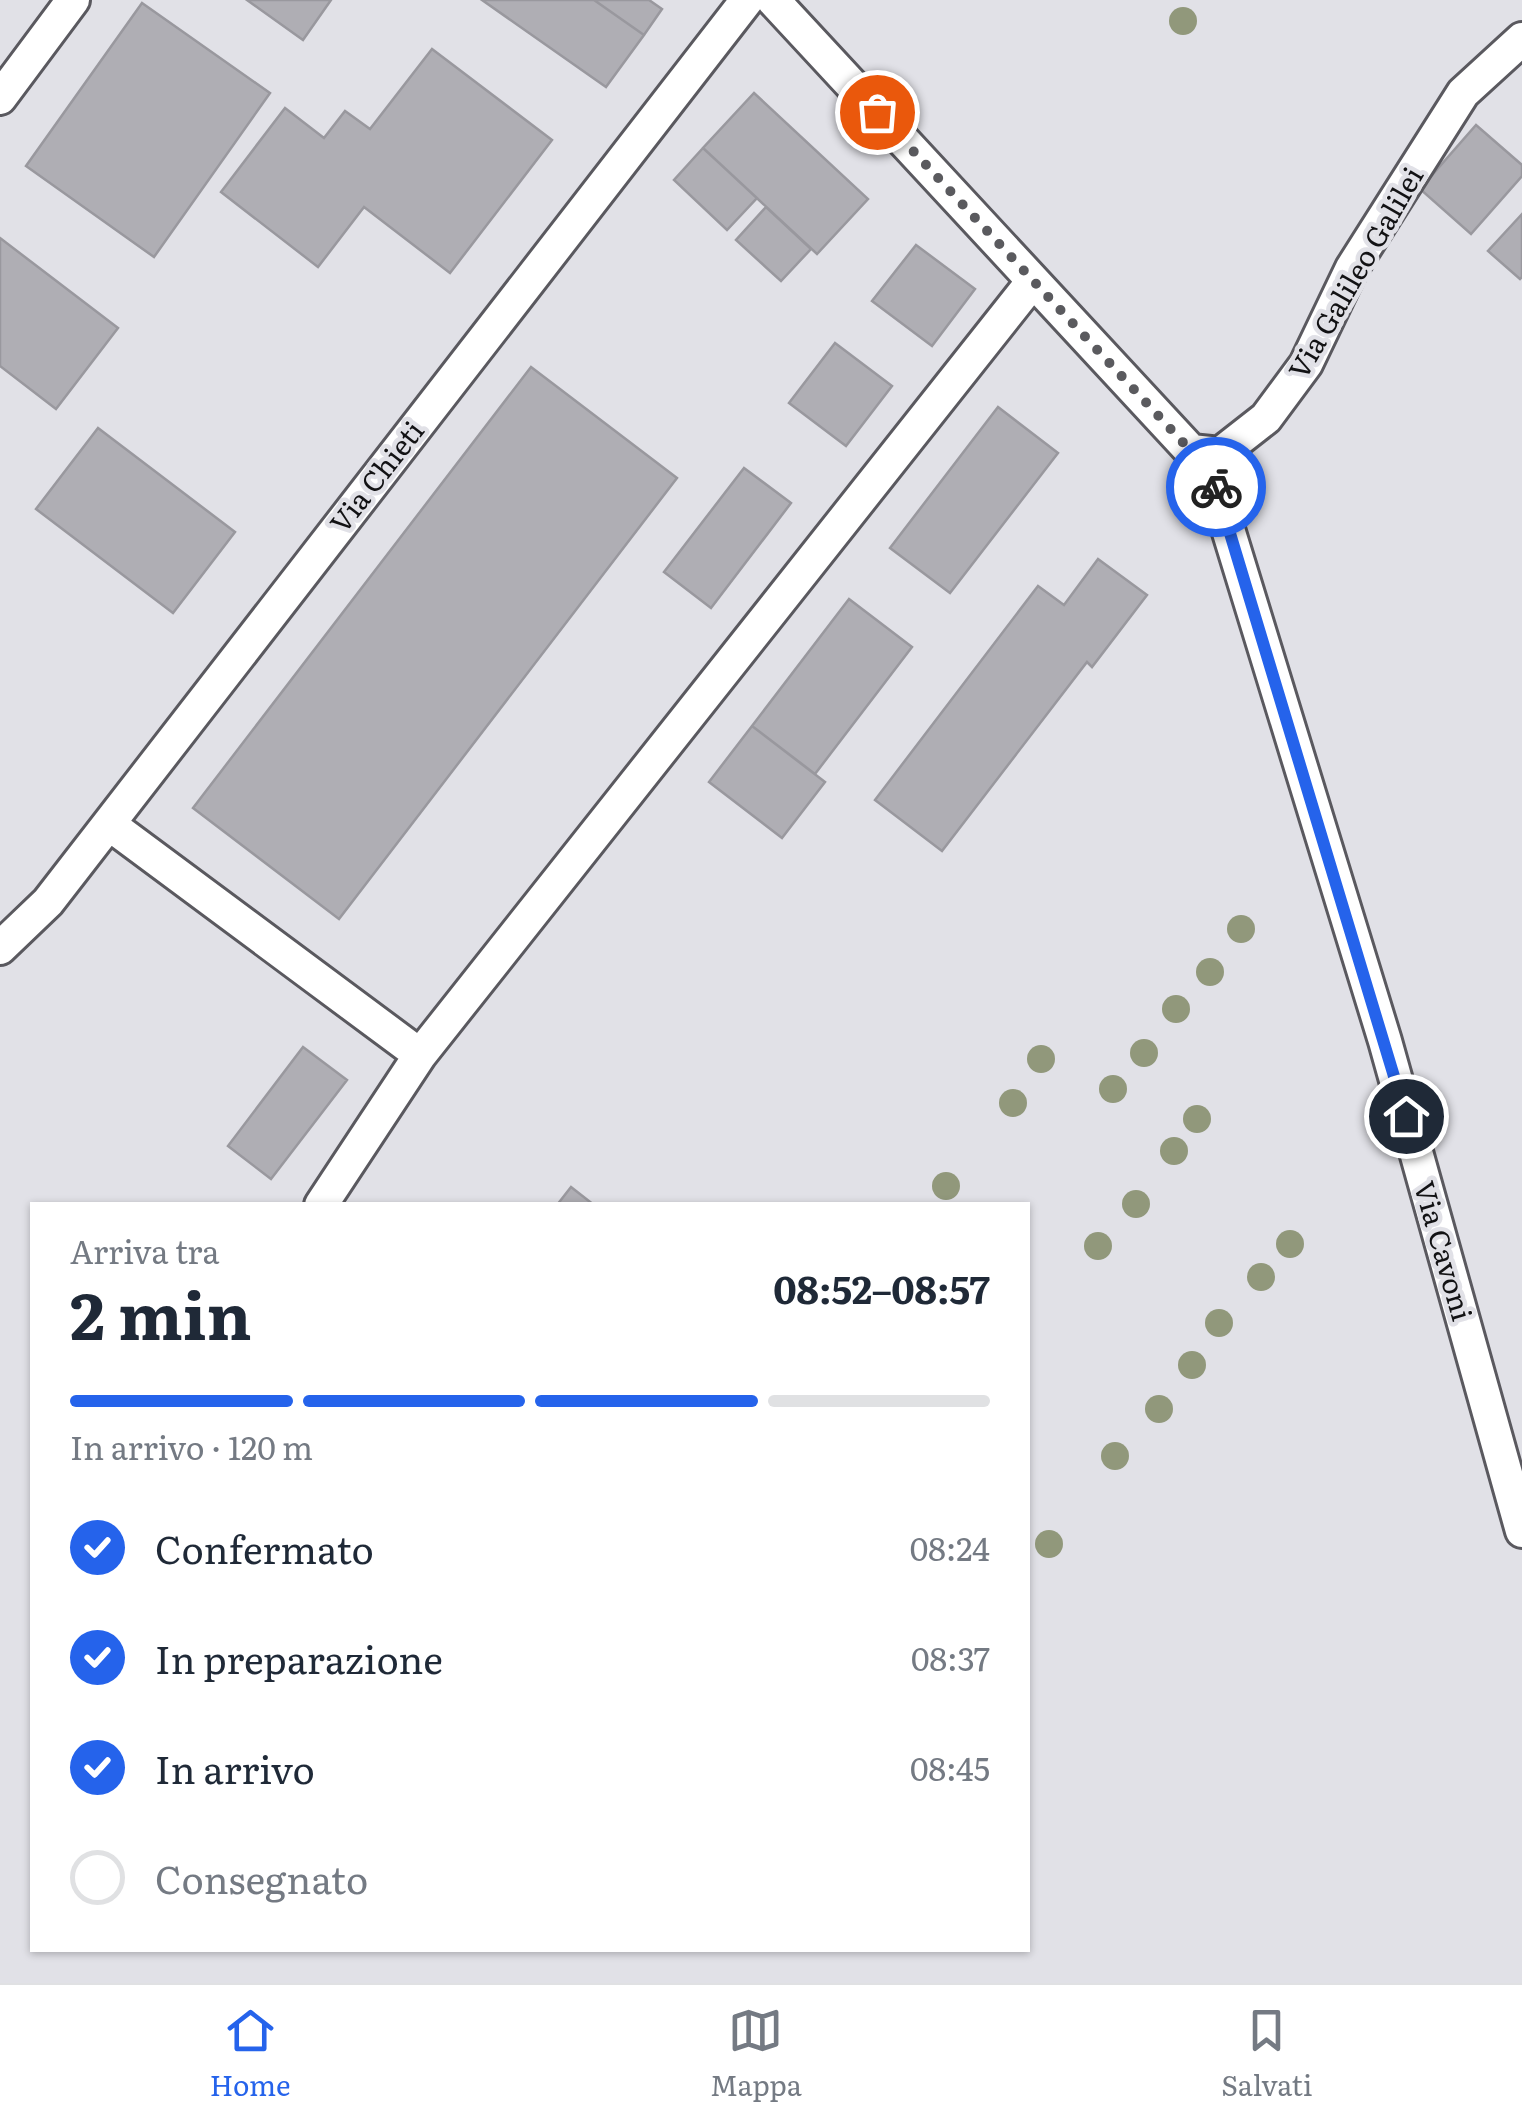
<!DOCTYPE html>
<html lang="it">
<meta charset="utf-8">
<style>
:root{--surface:#fff;--page:#f6f6f7;--text:#1f2937;--muted:#747a83;--line:#e0e1e3;--accent:#2563eb}
body{margin:0;font-family:Literata,serif;background:var(--page);color:var(--text);height:100vh;display:flex;flex-direction:column;font-size:38px;white-space:nowrap}
*{box-sizing:border-box;margin:0}
p{font-size:32px;color:var(--muted)}
.icon{flex:none;width:55px;height:55px;fill:none;stroke:currentColor;stroke-width:2;stroke-linecap:round;stroke-linejoin:round}
.map{position:relative;flex:1;overflow:hidden}
.sheet{position:absolute;left:30px;top:1202px;width:1000px;height:750px;display:flex;flex-direction:column;background:var(--surface);border-radius:0px;box-shadow:0 2px 8px #0004}
.sheet>*{flex:none}
.pin{position:absolute;display:grid;place-items:center;width:85px;height:85px;color:#fff;margin:-42px;border:5px solid #fff;border-radius:50%;box-shadow:0 2px 10px #0007}
.courier{position:absolute;display:grid;place-items:center;width:100px;height:100px;margin:-50px;border:8px solid #2563eb;border-radius:50%;background:#fff;color:#222;box-shadow:0 2px 12px #0007}
.head em{font-style:normal;font-weight:700}
.head div{display:flex;flex-direction:column-reverse}
.head{display:flex;align-items:center;justify-content:space-between;height:170px;padding:0 40px}
h1{font-size:65px;font-weight:700;line-height:75px}
.bar{display:grid;grid-template-columns:repeat(4,1fr);gap:15px 10px;align-content:center;height:120px;padding:0 40px}
.bar i{height:12px;border-radius:8px;background:var(--line)}
.bar .on{background:var(--accent)}
.bar p{grid-column:span 4}
ol{padding:0 40px;list-style:none}
li{display:flex;align-items:center;gap:30px;height:110px}
li p{margin-inline-start:auto}
li .icon{padding:10px;border-radius:50%;background:var(--accent);color:#fff;stroke-width:4}
li:last-child{color:var(--muted)}
li i{width:55px;height:55px;border:5px solid var(--line);border-radius:50%}
.dock{display:flex;justify-content:space-around;align-items:center;height:140px;border-top:2px solid var(--line);background:var(--surface);font-size:28px;color:var(--muted)}
.dock a{display:grid;justify-items:center;gap:5px}
.dock .on{color:var(--accent)}
.map>svg:first-child{display:block}
</style>
<div class="map">
<svg width="1522" height="1983" viewBox="0 0 1522 1983">
<rect width="100%" height="100%" fill="#e1e1e7"/>
<path fill="#afaeb4" stroke="#99989e" stroke-width="2.5" d="M247 0H331L303 40Z
M482 0H594L644 35 606 87Z
M594 0H649L662 9 644 35Z
M142 3 270 93 154 257 26 166Z
M432 49 552 140 450 273 364 207 318 267 221 192 285 108 324 138 345 111 370 129Z
M754 93 868 199 817 254 703 148Z
M1476 125 1522 165V176L1471 234 1420 189Z
M703 148 757 198 727 230 674 180Z
M766 207 811 249 781 281 736 240Z
M1522 214V277L1520 279 1488 251Z
M0 238 118 328 56 409 0 366Z
M916 245 975 289 932 346 872 301Z
M835 343 892 386 846 446 789 403Z
M531 367 677 478 339 919 193 808Z
M998 407 1058 453 950 593 890 548Z
M98 428 235 532 173 613 36 509Z
M744 468 791 503 711 608 664 572Z
M1098 559 1147 595 1092 667 1087 662 942 851 875 800 1038 586 1064 605Z
M849 599 912 647 815 774 752 726Z
M752 726 825 782 782 838 709 782Z
M303 1047 347 1080 271 1179 228 1146Z
M571 1187 594 1205H557Z"/>
<g fill="none" stroke-linecap="round" stroke-linejoin="round">
<g stroke="#5a595f" stroke-width="38">
<path id="minor" d="M773 0 1191 451 1220 454
M0 98 73 0
M1220 454 1216 490 1385 1041 1522 1531
M1220 454 1266 418 1306 364 1352 268 1463 93 1522 39
M109 824 420 1055
M0 948 48 902 747 0
M321 1205 420 1055 1033 281"/>
</g>
<use href="#minor" stroke="#fff" stroke-width="32"/>
</g>
<g fill="#91987b">
<circle cx="1183" cy="21" r="14"/>
<circle cx="1241" cy="929" r="14"/>
<circle cx="1210" cy="972" r="14"/>
<circle cx="1176" cy="1009" r="14"/>
<circle cx="1144" cy="1053" r="14"/>
<circle cx="1041" cy="1059" r="14"/>
<circle cx="1113" cy="1089" r="14"/>
<circle cx="1013" cy="1103" r="14"/>
<circle cx="1197" cy="1119" r="14"/>
<circle cx="1174" cy="1151" r="14"/>
<circle cx="946" cy="1186" r="14"/>
<circle cx="1136" cy="1204" r="14"/>
<circle cx="1290" cy="1244" r="14"/>
<circle cx="1098" cy="1246" r="14"/>
<circle cx="1261" cy="1277" r="14"/>
<circle cx="1219" cy="1323" r="14"/>
<circle cx="1192" cy="1365" r="14"/>
<circle cx="1159" cy="1409" r="14"/>
<circle cx="1115" cy="1456" r="14"/>
<circle cx="1049" cy="1544" r="14"/>
</g>
<g fill="none" stroke-linecap="round" stroke-linejoin="round">
<path stroke="#5a5a5e" stroke-width="10" stroke-dasharray="0 18" d="M877 112 1191 451 1220 454 1216 487"/>
<path stroke="#2563eb" stroke-width="12" d="M1216 487 1406 1116"/>
</g>
<g text-anchor="middle" stroke-width="9" stroke-linejoin="round" paint-order="stroke">
<g font-size="28" fill="#121214" stroke="#e1e1e7">
<text transform="translate(1356 273) rotate(-60)" y="10">Via Galileo Galilei</text>
<text transform="translate(377 477) rotate(-52)" y="10">Via Chieti</text>
<text transform="translate(1443 1251) rotate(74)" y="10">Via Cavoni</text>
</g>
</g>
</svg>
<div class="pin" style="left:877px;top:112px;background:#ea580c"><svg class="icon" aria-label="bag" viewBox="0 0 24 24"><path d="M5 8h14l-1 12H6zM9 8a3 3 0 0 1 6 0"/></svg></div>
<div class="pin" style="left:1406px;top:1116px;background:#1f2937"><svg class="icon" aria-label="home" viewBox="0 0 24 24"><path d="M3 11l9-7 9 7M6 9v11h12V9"/></svg></div>
<div class="courier" style="left:1216px;top:487px"><svg class="icon" aria-label="bike" viewBox="0 0 24 24"><circle cx="6" cy="16" r="4"/><circle cx="18" cy="16" r="4"/><path d="M6 16l4-8h5l3 8M10 8l3 8H6M13 5h3"/></svg></div>
<section class="sheet">
<div class="head"><div><h1>2 min</h1><p>Arriva tra</p></div><em>08:52–08:57</em></div>
<div class="bar"><i class="on"></i><i class="on"></i><i class="on"></i><i></i><p>In arrivo · 120 m</p></div>
<ol>
<li><svg class="icon" aria-label="check" viewBox="0 0 24 24"><path d="M5 12l5 5 9-10"/></svg>Confermato<p>08:24</p></li>
<li><svg class="icon" aria-label="check" viewBox="0 0 24 24"><path d="M5 12l5 5 9-10"/></svg>In preparazione<p>08:37</p></li>
<li><svg class="icon" aria-label="check" viewBox="0 0 24 24"><path d="M5 12l5 5 9-10"/></svg>In arrivo<p>08:45</p></li>
<li><i></i>Consegnato</li>
</ol>
</section>
</div>
<nav class="dock">
<a class="on"><svg class="icon" aria-label="home" viewBox="0 0 24 24"><path d="M3 11l9-7 9 7M6 9v11h12V9"/></svg>Home</a>
<a><svg class="icon" aria-label="map" viewBox="0 0 24 24"><path d="M3 6l6-2 6 2 6-2v14l-6 2-6-2-6 2zM9 4v14M15 6v14"/></svg>Mappa</a>
<a><svg class="icon" aria-label="saved" viewBox="0 0 24 24"><path d="M7 4h10v16l-5-4-5 4z"/></svg>Salvati</a>
</nav>
